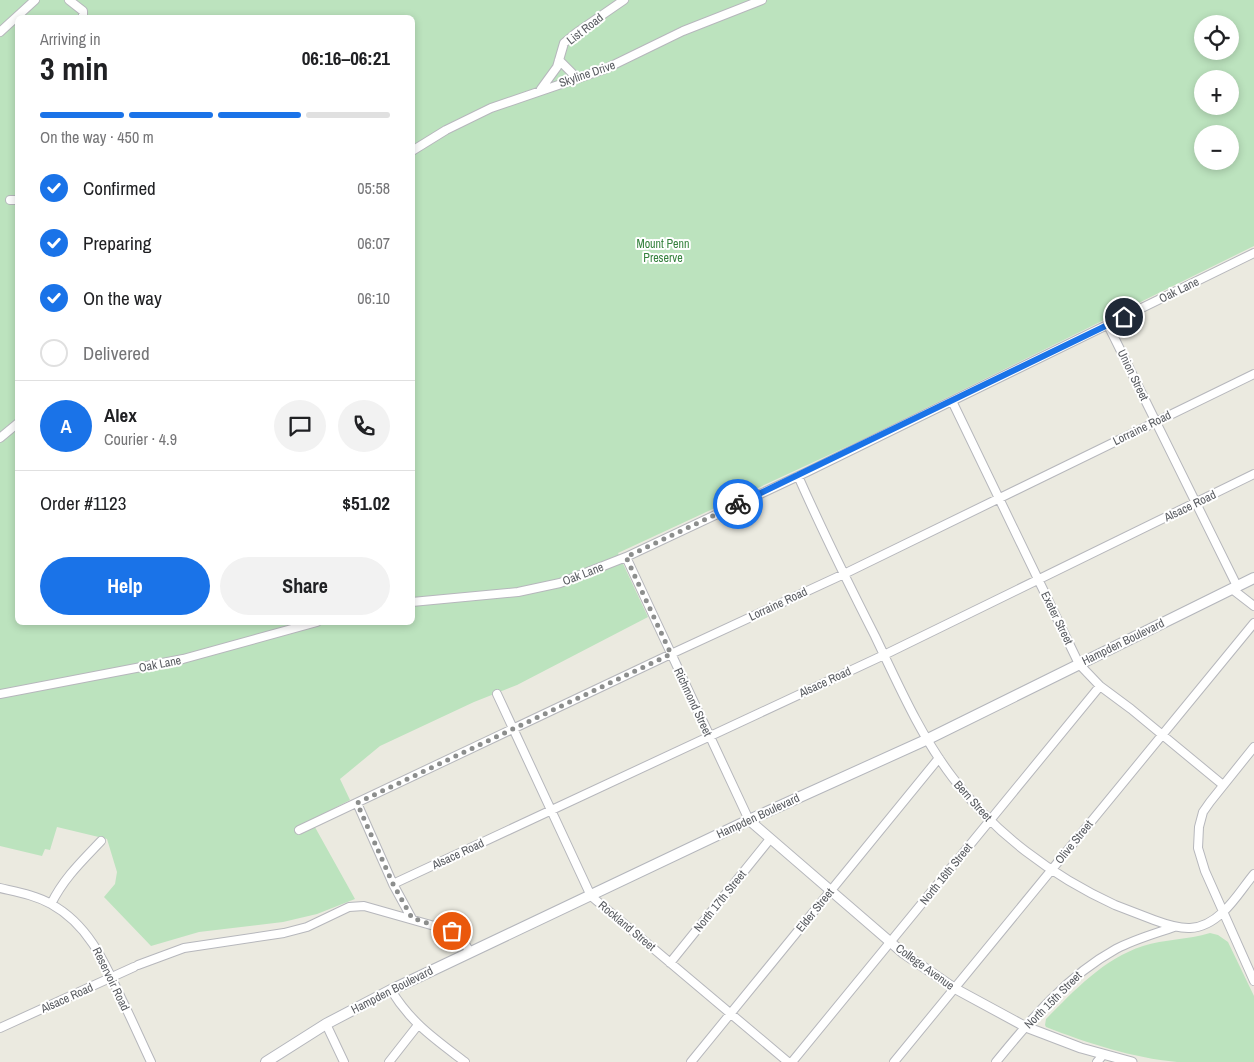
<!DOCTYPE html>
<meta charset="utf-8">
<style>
:root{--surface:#fff;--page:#f2f2f2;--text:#202124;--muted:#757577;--line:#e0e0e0;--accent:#1a73e8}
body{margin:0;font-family:"Archivo Narrow",sans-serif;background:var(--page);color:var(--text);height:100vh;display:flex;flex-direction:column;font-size:19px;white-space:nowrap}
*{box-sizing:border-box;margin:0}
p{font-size:16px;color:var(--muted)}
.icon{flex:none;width:28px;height:28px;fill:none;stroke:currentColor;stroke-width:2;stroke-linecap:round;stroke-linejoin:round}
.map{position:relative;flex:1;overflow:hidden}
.details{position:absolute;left:15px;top:15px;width:400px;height:610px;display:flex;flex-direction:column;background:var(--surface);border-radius:8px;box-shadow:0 2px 8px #0003}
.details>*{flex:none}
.controls{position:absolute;left:1194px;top:15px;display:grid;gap:10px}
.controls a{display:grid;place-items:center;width:45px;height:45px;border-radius:50%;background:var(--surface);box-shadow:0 2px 8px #0003;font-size:25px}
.pin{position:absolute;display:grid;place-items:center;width:42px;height:42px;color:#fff;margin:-21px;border:2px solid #fff;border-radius:50%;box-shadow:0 1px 5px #0007}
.courier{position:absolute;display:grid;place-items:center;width:50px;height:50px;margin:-25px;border:4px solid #1a73e8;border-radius:50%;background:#fff;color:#222;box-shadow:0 1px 6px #0007}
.overview em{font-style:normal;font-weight:700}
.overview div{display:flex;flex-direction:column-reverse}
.overview{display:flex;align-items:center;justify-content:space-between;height:85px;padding:0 25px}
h1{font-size:32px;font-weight:700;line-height:38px}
.bar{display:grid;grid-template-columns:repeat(4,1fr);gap:8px 5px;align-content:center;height:60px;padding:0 25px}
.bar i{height:6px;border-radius:4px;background:var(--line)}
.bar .selected{background:var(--accent)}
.bar p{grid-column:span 4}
.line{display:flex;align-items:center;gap:12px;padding:0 25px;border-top:1px solid var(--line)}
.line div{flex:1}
.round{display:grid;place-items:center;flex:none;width:52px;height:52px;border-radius:26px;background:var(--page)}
ol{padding:0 25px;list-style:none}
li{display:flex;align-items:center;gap:15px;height:55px}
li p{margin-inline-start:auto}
li .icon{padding:5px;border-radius:50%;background:var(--accent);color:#fff;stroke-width:4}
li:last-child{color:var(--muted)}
li i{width:28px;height:28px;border:2px solid var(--line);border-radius:50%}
.button{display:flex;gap:10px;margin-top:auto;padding:10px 25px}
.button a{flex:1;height:58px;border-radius:30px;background:var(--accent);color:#fff;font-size:20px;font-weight:700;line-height:58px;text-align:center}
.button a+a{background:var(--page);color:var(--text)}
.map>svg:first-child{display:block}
</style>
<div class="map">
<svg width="1254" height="1062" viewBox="0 0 1254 1062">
<rect width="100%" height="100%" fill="#ebeae0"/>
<path fill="#bce3be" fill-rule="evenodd" d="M0 0H1254V246L859 441 618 553 648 617 517 685 474 702 380 746 340 779 350 800 311 820 355 899 317 914 283 922 199 932 151 946 104 897 115 884 117 872 107 839 57 827 50 850 45 849 42 856 0 846ZM18 18H412V622H18ZM1202 24H1230V51H1202ZM1202 79H1230V106H1202ZM1202 134H1230V161H1202Z
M1210 933 1218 935 1228 942 1254 996V1062C1229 1062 1202 1062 1177 1062 1133 1058 1087 1043 1046 1027L1045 1025 1046 1019C1074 991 1103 959 1143 946 1164 939 1188 940 1210 933Z"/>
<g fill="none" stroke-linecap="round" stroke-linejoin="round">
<g stroke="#b6b7bc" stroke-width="10">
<path id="minor" d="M69 0 83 11V18
M0 32 35 0
M559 60 577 78
M541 89 557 67 564 43 576 33 624 0
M412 151 446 130 491 108 605 69 683 31 762 0
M10 200H18
M1108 325 1237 586
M952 401 1079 664 1100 686 1131 709 1223 785
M0 438 18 423
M798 476C822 530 848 583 875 636 898 684 920 735 953 778 994 833 1052 876 1115 905 1128 910 1141 915 1154 920 1181 930 1200 934 1223 912 1235 901 1244 886 1254 874
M626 557 749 820
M1232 589 1254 606
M412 602 518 592 560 583 626 557 807 472 1254 253
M0 694 183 659 317 622
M497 694 591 896 788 1062
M1254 747 1210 802 1203 812 1199 827 1198 848 1205 871 1254 981
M357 803 393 884 412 919
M299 830 671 654 844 574 1254 374
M393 884 884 655 1254 474
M0 888C17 892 35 895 51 904 89 925 105 963 122 1000 132 1020 141 1041 151 1062
M51 904C64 878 81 862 101 841
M670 963 770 839
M138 965 184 948 284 933 307 927 349 907 364 906 452 931 460 936 470 952
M391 990C411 1023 435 1039 465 1062
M326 1024 344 1062
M0 1028 134 967
M389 1062 418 1025
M691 1062 939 758
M792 1062 1100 686
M894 1062 1254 623
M996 1062C1031 1019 1067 976 1116 949 1135 939 1154 934 1174 927
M1097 1062 1103 1055"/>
</g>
<g stroke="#b6b7bc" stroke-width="11">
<path id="tertiary" d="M749 820 903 953 954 988 1026 1027 1081 1048 1132 1062"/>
</g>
<g stroke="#b4b6bc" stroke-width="12">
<path id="secondary" d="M266 1062 326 1024 391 990 749 820 928 739 1254 578"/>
</g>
<use href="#minor" stroke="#fff" stroke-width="8"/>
<use href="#tertiary" stroke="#fff" stroke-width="9"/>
<use href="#secondary" stroke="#fff" stroke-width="10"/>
</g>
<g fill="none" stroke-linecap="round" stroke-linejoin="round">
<path stroke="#8c8e8d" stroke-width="5" stroke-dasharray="0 9" d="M452 931 412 918 393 884 357 803 671 654 626 557 738 504"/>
<path stroke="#1a73e8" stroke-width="6" d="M738 504 1124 317"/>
</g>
<g text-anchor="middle" stroke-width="4" stroke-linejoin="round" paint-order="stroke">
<g font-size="12" fill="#595c61" stroke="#fff">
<text transform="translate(585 29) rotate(-38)" y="4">List Road</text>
<text transform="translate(587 74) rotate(-19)" y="4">Skyline Drive</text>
<text transform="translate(1179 290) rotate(-26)" y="4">Oak Lane</text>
<text transform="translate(1133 375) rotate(64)" y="4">Union Street</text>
<text transform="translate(1142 428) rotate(-26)" y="4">Lorraine Road</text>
<text transform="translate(1190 506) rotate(-26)" y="4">Alsace Road</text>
<text transform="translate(583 574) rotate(-21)" y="4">Oak Lane</text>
<text transform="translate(778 604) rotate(-25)" y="4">Lorraine Road</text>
<text transform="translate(1057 618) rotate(64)" y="4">Exeter Street</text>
<text transform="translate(1123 642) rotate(-26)" y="4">Hampden Boulevard</text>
<text transform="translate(160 664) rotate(-11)" y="4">Oak Lane</text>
<text transform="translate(825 682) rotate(-25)" y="4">Alsace Road</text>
<text transform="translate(693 702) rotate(65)" y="4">Richmond Street</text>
<text transform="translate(973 801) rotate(48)" y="4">Bern Street</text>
<text transform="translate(758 816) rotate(-25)" y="4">Hampden Boulevard</text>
<text transform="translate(1074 842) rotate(-51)" y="4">Olive Street</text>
<text transform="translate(458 854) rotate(-25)" y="4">Alsace Road</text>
<text transform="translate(946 874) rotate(-51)" y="4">North 16th Street</text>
<text transform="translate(720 901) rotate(-51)" y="4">North 17th Street</text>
<text transform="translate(815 910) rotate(-51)" y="4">Elder Street</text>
<text transform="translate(627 926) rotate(40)" y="4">Rockland Street</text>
<text transform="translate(925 967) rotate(36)" y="4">College Avenue</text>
<text transform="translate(111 979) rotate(64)" y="4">Reservoir Road</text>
<text transform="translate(392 990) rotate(-27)" y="4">Hampden Boulevard</text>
<text transform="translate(67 998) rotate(-24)" y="4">Alsace Road</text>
<text transform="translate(1053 1000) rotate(-45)" y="4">North 15th Street</text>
</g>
<g font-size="12" fill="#36823e" stroke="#fff">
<text x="663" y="248">Mount Penn<tspan x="663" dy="14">Preserve</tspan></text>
</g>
</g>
</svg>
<div class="controls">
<a><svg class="icon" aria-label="locate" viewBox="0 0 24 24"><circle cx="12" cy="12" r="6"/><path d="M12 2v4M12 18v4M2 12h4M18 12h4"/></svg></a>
<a>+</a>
<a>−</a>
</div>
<div class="pin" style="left:452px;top:931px;background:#ea580c"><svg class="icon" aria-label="bag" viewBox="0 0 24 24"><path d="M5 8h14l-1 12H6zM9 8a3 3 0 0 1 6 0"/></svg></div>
<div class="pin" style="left:1124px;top:317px;background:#1f2937"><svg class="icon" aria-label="home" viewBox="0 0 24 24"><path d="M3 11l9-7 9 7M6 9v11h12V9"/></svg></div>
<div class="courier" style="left:738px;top:504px"><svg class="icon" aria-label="bike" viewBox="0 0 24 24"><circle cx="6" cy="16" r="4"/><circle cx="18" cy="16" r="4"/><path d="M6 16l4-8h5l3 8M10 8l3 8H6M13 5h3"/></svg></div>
<section class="details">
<div class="overview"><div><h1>3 min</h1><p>Arriving in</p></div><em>06:16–06:21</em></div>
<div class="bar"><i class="selected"></i><i class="selected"></i><i class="selected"></i><i></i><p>On the way · 450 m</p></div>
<ol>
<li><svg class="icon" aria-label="check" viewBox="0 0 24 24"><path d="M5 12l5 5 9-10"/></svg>Confirmed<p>05:58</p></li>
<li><svg class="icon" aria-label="check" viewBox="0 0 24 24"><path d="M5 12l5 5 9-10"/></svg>Preparing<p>06:07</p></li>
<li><svg class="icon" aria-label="check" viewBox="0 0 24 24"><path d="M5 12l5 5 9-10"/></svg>On the way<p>06:10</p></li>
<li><i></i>Delivered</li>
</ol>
<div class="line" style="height:90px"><b class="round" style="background:var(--accent);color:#fff">A</b><div><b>Alex</b><p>Courier · 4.9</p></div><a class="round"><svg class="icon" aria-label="chat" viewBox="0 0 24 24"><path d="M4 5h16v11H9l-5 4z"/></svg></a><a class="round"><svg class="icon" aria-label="phone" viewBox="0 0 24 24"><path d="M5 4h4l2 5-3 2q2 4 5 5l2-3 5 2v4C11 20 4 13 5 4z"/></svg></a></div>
<div class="line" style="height:65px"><div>Order #1123</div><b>$51.02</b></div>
<div class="button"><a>Help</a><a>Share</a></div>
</section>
</div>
